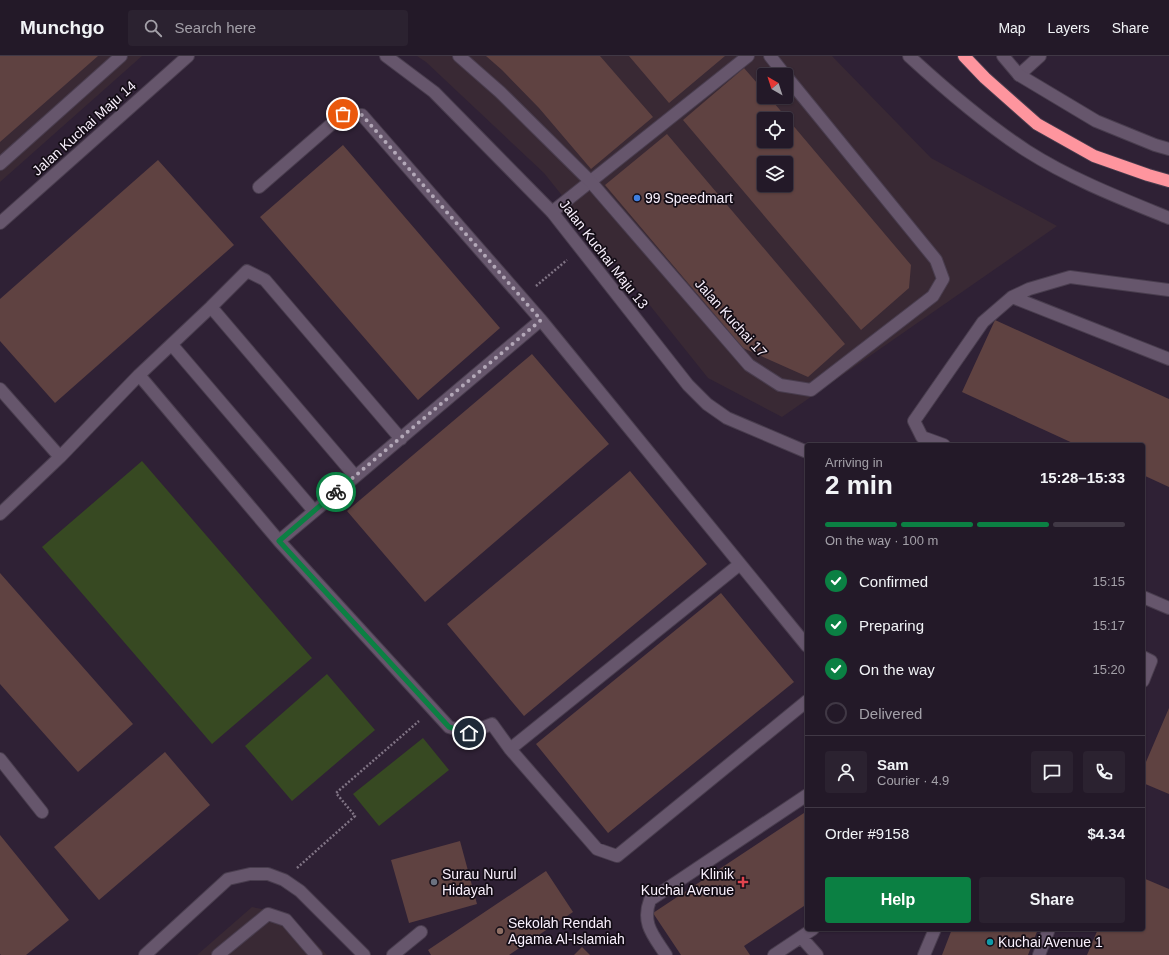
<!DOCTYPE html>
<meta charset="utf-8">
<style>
:root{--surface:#231928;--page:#2b2230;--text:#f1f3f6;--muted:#a3a0a8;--line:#403845;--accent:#0b8043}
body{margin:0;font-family:Helvetica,sans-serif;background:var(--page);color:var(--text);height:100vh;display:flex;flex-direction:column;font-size:15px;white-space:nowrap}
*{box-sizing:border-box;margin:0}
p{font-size:13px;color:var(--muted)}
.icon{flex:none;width:22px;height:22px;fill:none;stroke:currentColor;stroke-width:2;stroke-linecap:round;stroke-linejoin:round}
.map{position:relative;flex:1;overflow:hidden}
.panel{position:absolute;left:805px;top:387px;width:340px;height:488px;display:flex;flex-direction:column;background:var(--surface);border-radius:4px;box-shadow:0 1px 3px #0004,0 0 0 1px var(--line)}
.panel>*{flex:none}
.needle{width:26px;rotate:321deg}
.controls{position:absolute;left:757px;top:12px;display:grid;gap:8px}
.controls a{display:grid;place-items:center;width:36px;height:36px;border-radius:4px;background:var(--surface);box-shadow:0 1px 3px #0004,0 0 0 1px var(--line);font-size:20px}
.pin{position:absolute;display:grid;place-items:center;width:34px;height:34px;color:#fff;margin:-17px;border:2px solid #fff;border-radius:50%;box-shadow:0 1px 4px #0007}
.courier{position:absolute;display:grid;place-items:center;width:40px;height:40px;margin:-20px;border:3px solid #0b8043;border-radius:50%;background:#fff;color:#222;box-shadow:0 1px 5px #0007}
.head em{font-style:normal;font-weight:700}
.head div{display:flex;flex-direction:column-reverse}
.head{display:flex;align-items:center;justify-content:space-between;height:68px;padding:0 20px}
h1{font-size:26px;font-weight:700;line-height:30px}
.bar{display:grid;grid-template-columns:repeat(4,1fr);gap:6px 4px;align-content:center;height:48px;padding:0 20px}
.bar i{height:5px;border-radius:3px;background:var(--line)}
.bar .current{background:var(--accent)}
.bar p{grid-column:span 4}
.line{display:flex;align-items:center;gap:10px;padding:0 20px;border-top:1px solid var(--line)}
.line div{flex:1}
.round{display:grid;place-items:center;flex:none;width:42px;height:42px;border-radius:4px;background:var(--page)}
ol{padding:0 20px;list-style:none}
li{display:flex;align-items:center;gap:12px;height:44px}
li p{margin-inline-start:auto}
li .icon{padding:4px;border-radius:50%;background:var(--accent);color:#fff;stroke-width:4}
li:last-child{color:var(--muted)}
li i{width:22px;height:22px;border:2px solid var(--line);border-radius:50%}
.button{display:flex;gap:8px;margin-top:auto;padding:8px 20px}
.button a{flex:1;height:46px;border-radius:4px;background:var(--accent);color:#fff;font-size:16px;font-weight:700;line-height:46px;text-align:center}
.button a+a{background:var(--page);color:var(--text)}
header{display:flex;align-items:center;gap:24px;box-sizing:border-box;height:56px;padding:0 20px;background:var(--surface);border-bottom:1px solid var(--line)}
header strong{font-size:19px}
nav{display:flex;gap:22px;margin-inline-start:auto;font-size:14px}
.search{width:280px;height:36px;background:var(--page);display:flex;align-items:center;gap:10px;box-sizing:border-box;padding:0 14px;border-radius:4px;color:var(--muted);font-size:15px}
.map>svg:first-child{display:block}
</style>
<header>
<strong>Munchgo</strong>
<div class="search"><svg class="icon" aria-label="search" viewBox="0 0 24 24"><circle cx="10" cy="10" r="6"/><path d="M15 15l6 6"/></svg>Search here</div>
<nav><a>Map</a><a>Layers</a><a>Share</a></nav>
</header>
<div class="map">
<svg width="1169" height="899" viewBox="0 0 1169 899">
<rect width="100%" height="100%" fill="#2f2135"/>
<path fill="#392934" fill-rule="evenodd" d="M0 0H142L0 126Z
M417 0H832L931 102 1057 170 782 361 708 322 544 117 426 6ZM764 19H786V41H764ZM764 63H786V85H764ZM764 107H786V129H764Z
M252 851 288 858 327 899H197Z"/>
<path fill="#374922" d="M142 405 312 602 212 688 42 491Z
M327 618 375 674 292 745 245 690Z
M423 682 449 714 379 770 353 738Z"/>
<path fill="#5f4241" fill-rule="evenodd" d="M0 0H98L0 86Z
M486 0H600L653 61 591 113 539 52 502 14Z
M629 0H725L669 47Z
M744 12 764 35V41H769L911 209 909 232 861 274 683 64ZM764 63H786V85H764ZM764 107H786V129H764Z
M667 78 845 288 808 321 743 292 605 129Z
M343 89 500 272 418 344 260 161Z
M158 104 234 189 55 347 0 285V243Z
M995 264 1169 343V431L1143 419V389H1077L962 336Z
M532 298 609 388 425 546 347 455Z
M630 415 707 508 524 660 447 568Z
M0 517 133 668 78 716 0 628Z
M721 537 794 626 608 777 536 688Z
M1169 652V738L1143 727V713Z
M165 696 210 749 99 844 54 791Z
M807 755V848L744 890 750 899H681L653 857Z
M0 779 69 864 26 899H1L0 898Z
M460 785 477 848 409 867 391 804Z
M546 815 573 856 509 899H431L428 894Z
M1143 822 1169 833V899H1087L1098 873H1143Z
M952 873H1038L1028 899H942Z
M582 891 590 899H574Z"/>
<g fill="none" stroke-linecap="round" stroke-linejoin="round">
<g stroke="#493d4e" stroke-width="14">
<path id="lane" d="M1019 19 1040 0
M259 131 343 58 362 59 541 264 279 485
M552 156 748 0
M1012 241 1169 303
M211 251 355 420
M541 264 807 590
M172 289 314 455
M139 319 211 251 247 215 265 224 401 383
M0 333 60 401
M944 389 922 381 914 365 983 266 1012 241 1029 233 1070 221 1169 234
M0 458 60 401 139 319 279 485 449 671 469 677 492 668 510 693 597 793 617 800 807 645
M1143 601 1151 605 1143 625
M510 693 740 508
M0 703 42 756
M801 881 817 899
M218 899 268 858 286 864 316 899
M393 899 421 876
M666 899C654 880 641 868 650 844L807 739
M774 899 813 873
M924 899 935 873
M1039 899 1049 873"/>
</g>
<g stroke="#493d4e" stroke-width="14">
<path id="street" d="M386 0 434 36 552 156 688 329 707 348 727 362 807 396
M459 0 500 36 590 125 749 309 780 329 811 334 933 240 943 223 936 204 786 20
M770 0 785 19
M0 108 121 0
M0 167 188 0
M1143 541 1169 552
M145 899 228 823 250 818H268L284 824 300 835 364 899"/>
</g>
<g stroke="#493d4e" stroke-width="14">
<path id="secondary" d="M909 0C946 34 984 67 1027 95 1071 123 1120 142 1169 162
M1003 0 1019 19 1096 65 1155 89 1169 93"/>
</g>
<g stroke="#493d4e" stroke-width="14">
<path id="highway" d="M964 0 985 22 1037 68 1094 100 1148 119 1169 125"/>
</g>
<path stroke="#807485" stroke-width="2.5" stroke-dasharray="2 2" stroke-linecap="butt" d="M536 230 567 204
M297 812 355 760 336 737 419 665"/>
<use href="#lane" stroke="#66566c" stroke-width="12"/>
<use href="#street" stroke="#66566c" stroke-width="12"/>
<use href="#secondary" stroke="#66566c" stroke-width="12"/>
<use href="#highway" stroke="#fe959e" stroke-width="12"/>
</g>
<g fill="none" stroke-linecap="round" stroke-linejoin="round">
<path stroke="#b3a8b8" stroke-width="4" stroke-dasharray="0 7.2" d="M336 436 541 264 362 59 343 58"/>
<path stroke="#0b8043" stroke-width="5" d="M336 436 279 485 449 671 469 677"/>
</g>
<circle fill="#3f7fe0" stroke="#140d16" stroke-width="1.5" cx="637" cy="142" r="4"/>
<circle fill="#6b7280" stroke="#140d16" stroke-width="1.5" cx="434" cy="826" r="4"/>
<path fill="#e0444e" stroke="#140d16" stroke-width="1.5" d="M741 820h4v4h4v4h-4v4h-4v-4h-4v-4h4z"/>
<circle fill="#8d6e63" stroke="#140d16" stroke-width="1.5" cx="500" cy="875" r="4"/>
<circle fill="#0f9aa8" stroke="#140d16" stroke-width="1.5" cx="990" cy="886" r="4"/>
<g text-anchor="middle" stroke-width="3.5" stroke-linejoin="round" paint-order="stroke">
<g font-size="14" fill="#faf1fe" stroke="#140d16">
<text transform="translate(84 72) rotate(-42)" y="5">Jalan Kuchai Maju 14</text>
<text transform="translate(604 198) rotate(52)" y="5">Jalan Kuchai Maju 13</text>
<text transform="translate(731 262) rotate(48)" y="5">Jalan Kuchai 17</text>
</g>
<g font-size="14" fill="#faf1fe" stroke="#140d16" text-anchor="start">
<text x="645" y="147">99 Speedmart</text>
<text x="442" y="823">Surau Nurul<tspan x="442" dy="16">Hidayah</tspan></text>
<text x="734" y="823" text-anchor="end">Klinik<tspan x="734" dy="16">Kuchai Avenue</tspan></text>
<text x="508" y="872">Sekolah Rendah<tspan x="508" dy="16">Agama Al-Islamiah</tspan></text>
<text x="998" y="891">Kuchai Avenue 1</text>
</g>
</g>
</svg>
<div class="controls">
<a><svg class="needle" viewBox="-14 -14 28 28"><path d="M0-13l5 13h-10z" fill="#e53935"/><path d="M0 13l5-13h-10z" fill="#a3a0a8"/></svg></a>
<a><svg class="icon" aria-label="locate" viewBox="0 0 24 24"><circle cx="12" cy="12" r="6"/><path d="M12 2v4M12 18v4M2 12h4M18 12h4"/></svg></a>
<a><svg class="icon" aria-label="layers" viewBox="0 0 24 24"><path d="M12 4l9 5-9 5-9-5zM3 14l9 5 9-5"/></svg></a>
</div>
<div class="pin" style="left:343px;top:58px;background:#ea580c"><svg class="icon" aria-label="bag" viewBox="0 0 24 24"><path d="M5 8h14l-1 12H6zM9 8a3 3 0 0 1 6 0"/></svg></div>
<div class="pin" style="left:469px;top:677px;background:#1f2937"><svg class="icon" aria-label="home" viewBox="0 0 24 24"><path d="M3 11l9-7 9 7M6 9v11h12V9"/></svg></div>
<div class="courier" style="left:336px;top:436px"><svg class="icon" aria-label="bike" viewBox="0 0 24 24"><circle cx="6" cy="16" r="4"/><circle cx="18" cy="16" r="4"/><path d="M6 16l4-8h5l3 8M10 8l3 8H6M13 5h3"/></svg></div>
<section class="panel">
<div class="head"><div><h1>2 min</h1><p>Arriving in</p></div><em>15:28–15:33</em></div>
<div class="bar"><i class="current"></i><i class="current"></i><i class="current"></i><i></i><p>On the way · 100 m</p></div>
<ol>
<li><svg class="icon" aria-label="check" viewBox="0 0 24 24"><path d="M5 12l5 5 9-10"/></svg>Confirmed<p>15:15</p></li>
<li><svg class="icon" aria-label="check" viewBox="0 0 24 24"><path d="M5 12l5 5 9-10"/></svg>Preparing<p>15:17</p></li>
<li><svg class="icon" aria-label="check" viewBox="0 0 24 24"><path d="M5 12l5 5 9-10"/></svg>On the way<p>15:20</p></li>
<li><i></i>Delivered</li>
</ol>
<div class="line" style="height:72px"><a class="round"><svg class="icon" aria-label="person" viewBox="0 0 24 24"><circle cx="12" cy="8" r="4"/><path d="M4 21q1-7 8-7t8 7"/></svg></a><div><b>Sam</b><p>Courier · 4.9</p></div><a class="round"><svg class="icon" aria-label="chat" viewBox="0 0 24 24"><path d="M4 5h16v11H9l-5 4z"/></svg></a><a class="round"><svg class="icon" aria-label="phone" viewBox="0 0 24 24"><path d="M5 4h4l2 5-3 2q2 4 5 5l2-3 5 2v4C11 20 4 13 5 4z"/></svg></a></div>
<div class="line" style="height:52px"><div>Order #9158</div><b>$4.34</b></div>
<div class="button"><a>Help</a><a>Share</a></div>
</section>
</div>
